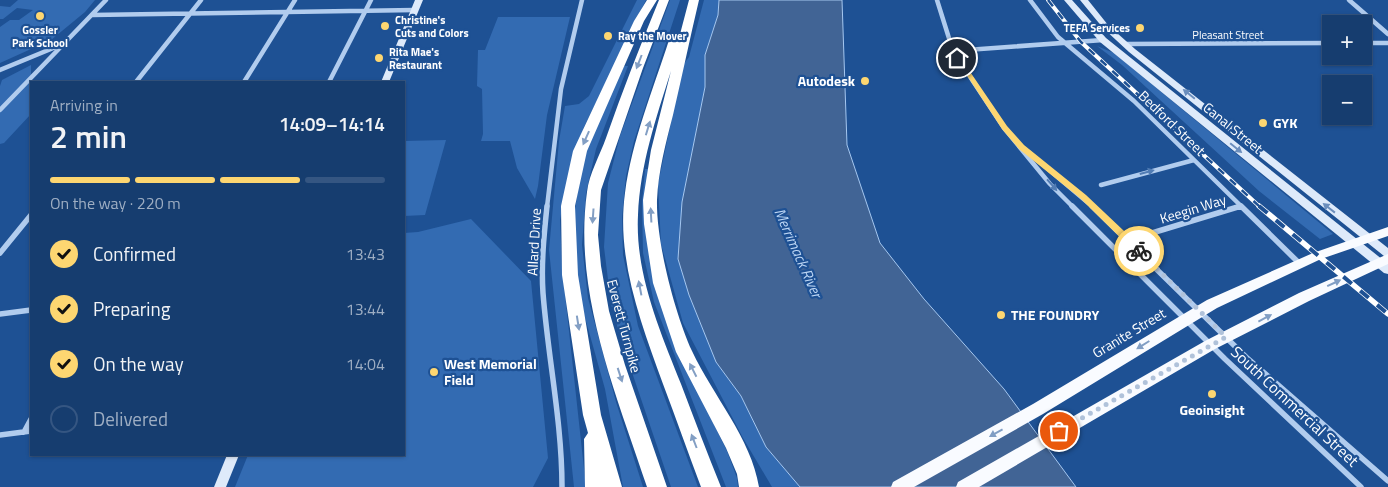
<!DOCTYPE html>
<meta charset="utf-8">
<style>
:root{--surface:#163d6f;--page:#234877;--text:#f1f3f6;--muted:#9eaec3;--line:#355682;--accent:#fdd671}
body{margin:0;font-family:"Titillium Web",sans-serif;background:var(--page);color:var(--text);height:100vh;display:flex;flex-direction:column;font-size:19px;white-space:nowrap}
*{box-sizing:border-box;margin:0}
p{font-size:16px;color:var(--muted)}
.icon{flex:none;width:28px;height:28px;fill:none;stroke:currentColor;stroke-width:2;stroke-linecap:round;stroke-linejoin:round}
.map{position:relative;flex:1;overflow:hidden}
.details{position:absolute;left:30px;top:81px;width:375px;height:375px;display:flex;flex-direction:column;background:var(--surface);border-radius:0px;box-shadow:0 1px 4px #0004,0 0 0 1px var(--line)}
.details>*{flex:none}
.buttons{position:absolute;left:1322px;top:15px;display:grid;gap:10px}
.buttons a{display:grid;place-items:center;width:50px;height:50px;border-radius:0px;background:var(--surface);box-shadow:0 1px 4px #0004,0 0 0 1px var(--line);font-size:25px}
.pin{position:absolute;display:grid;place-items:center;width:42px;height:42px;color:#fff;margin:-21px;border:2px solid #fff;border-radius:50%;box-shadow:0 1px 5px #0007}
.courier{position:absolute;display:grid;place-items:center;width:50px;height:50px;margin:-25px;border:4px solid #fdd671;border-radius:50%;background:#fff;color:#222;box-shadow:0 1px 6px #0007}
.head em{font-style:normal;font-weight:600}
.head div{display:flex;flex-direction:column-reverse}
.head{display:flex;align-items:center;justify-content:space-between;height:85px;padding:0 20px}
h1{font-size:32px;font-weight:600;line-height:38px}
.bar{display:grid;grid-template-columns:repeat(4,1fr);gap:8px 5px;align-content:center;height:60px;padding:0 20px}
.bar i{height:6px;border-radius:4px;background:var(--line)}
.bar .current{background:var(--accent)}
.bar p{grid-column:span 4}
ol{padding:0 20px;list-style:none}
li{display:flex;align-items:center;gap:15px;height:55px}
li p{margin-inline-start:auto}
li .icon{padding:5px;border-radius:50%;background:var(--accent);color:#111;stroke-width:4}
li:last-child{color:var(--muted)}
li i{width:28px;height:28px;border:2px solid var(--line);border-radius:50%}
.map>svg:first-child{display:block}
</style>
<div class="map">
<svg width="1388" height="487" viewBox="0 0 1388 487">
<rect width="100%" height="100%" fill="#1e5194"/>
<path fill="#336bb2" d="M18 0H95L85 12 51 40 0 63V27L10 20H19L33 10 17 8 3 19H0V6L10 7Z
M637 0H646L584 127 568 176 560 220 562 267 586 487H574L549 250 559 141 565 106 579 104 589 96Z
M670 0H680L634 141 626 176 622 217 623 255 638 326 698 487H671L622 343 611 304 604 247 608 183 620 136Z
M704 0H719L718 15 705 55 716 362 741 396 766 447 800 487H772L743 438 683 323 661 244 658 184 683 65 689 57Z
M498 17H570L547 115 538 186 535 199 517 168 510 141H481L483 134 482 89 477 86 478 50H485Z
M1097 46 1114 53 1333 234 1320 239 1259 191 1122 65Z
M31 65V114L4 143 0 144V86L2 80Z
M624 66H628L596 149 586 193 582 245 588 298 616 402 643 487H623L605 389 584 314 577 274 574 216 584 150Z
M446 140 425 215 404 216V141Z
M645 169H650L676 347 727 451 737 478 738 487H726L654 302 643 253 642 204Z
M471 219 531 281 548 458 533 487H235L248 455H404V233L418 232Z"/>
<path fill="#416495" stroke="#a5c7f0" d="M719 0H842L847 145 880 243 924 299 1004 389 1076 487H800L766 447 741 396 716 362 689 295 678 259 682 202 705 87V55L718 15Z"/>
<g fill="none" stroke-linecap="round" stroke-linejoin="round">
<path stroke="#b1ccee" stroke-width="4.5" d="M937 0 953 51 1004 128 1050 184 1073 207
M1030 0 1058 37 1134 101 1242 207
M1349 0 1388 34
M92 15 415 10
M1364 43H1388
M1125 44 1331 43
M953 51 1103 40
M0 70 63 44
M136 82 201 0
M244 82 295 0
M329 82 371 0
M0 110 106 0
M1028 152 1093 207
M1101 185 1194 160
M547 207 561 89 582 0
M1238 207 1241 206"/>
<path stroke="#b1ccee" stroke-width="5.5" d="M547 206C544 235 541 264 543 293 548 358 562 422 562 487
M1072 206 1225 359 1361 487
M1092 206 1246 357 1388 481
M1241 206 1299 263
M1152 233 1241 206
M0 253 31 215
M0 314 31 310
M24 432 31 419
M0 435 31 431"/>
<path fill="#deeafa" fill-rule="evenodd" d="M415 0H423L389 82H381Z
M1064 0H1072L1106 38 1388 264V274L1384 273 1100 42Z
M1080 0H1088L1108 25 1135 49 1388 248V257L1384 256 1129 52 1103 28Z
M227 455H239L226 487H214Z"/>
<path fill="#f9fbff" fill-rule="evenodd" d="M1388 227V236L1321 259 1217 308 1043 414 914 487H891L893 482 1033 404 1207 300 1313 253Z
M1388 254V264L1309 301 1215 349 979 487H956L958 482 1205 341 1299 293Z"/>
<path fill="#fff" fill-rule="evenodd" d="M647 0H657L644 21 587 151 575 206 578 275 601 415 622 487H585L584 439 588 433 583 415 562 275 561 206 573 151 634 21Z
M659 0H669L643 68 601 190 598 235 601 266 609 311 625 365 667 487H647C616 393 573 293 587 192 589 174 600 155 606 138 622 92 640 46 659 0Z
M689 0H699C690 38 682 76 673 115 666 142 658 172 657 200 656 242 675 314 692 351 713 396 751 438 759 487H739L737 474 726 448 676 352 653 283 644 224 643 200 651 150 671 71C656 118 640 165 638 215 635 274 660 331 681 384 694 418 707 453 721 487H701C688 453 676 418 663 384 641 323 616 259 625 193 632 140 653 90 669 40L675 37 679 38Z"/>
<g stroke="#fff" stroke-width="4">
<path id="rail-far1" d="M1048 0 1081 42 1260 207"/>
</g>
<g stroke="#fff" stroke-width="5.5">
<path id="rail" d="M1259 206 1388 314"/>
</g>
<use href="#rail-far1" stroke="#1e5194" stroke-width="2.5" stroke-dasharray="8" stroke-linecap="butt"/>
<use href="#rail" stroke="#1e5194" stroke-width="4" stroke-dasharray="11" stroke-linecap="butt"/>
</g>
<defs><path id="oneway-solid" d="M-6-.8H1V-3.2L6.5 0L1 3.2V.8H-6Z" transform="scale(1.25)"/></defs>
<g fill="#839fc4">
<use href="#oneway-solid" transform="translate(639 62) rotate(111)"/>
<use href="#oneway-solid" transform="translate(648 128) rotate(-73)"/>
<use href="#oneway-solid" transform="translate(586 138) rotate(114)"/>
<use href="#oneway-solid" transform="translate(651 215) rotate(-93)"/>
<use href="#oneway-solid" transform="translate(593 216) rotate(94)"/>
<use href="#oneway-solid" transform="translate(640 288) rotate(-101)"/>
<use href="#oneway-solid" transform="translate(578 323) rotate(81)"/>
<use href="#oneway-solid" transform="translate(693 370) rotate(-117)"/>
<use href="#oneway-solid" transform="translate(620 375) rotate(72)"/>
<use href="#oneway-solid" transform="translate(694 441) rotate(-111)"/>
</g>
<g fill="#6b8ebd">
<use href="#oneway-solid" transform="translate(1189 94) rotate(-141)"/>
<use href="#oneway-solid" transform="translate(1236 148) rotate(39)"/>
<use href="#oneway-solid" transform="translate(1329 208) rotate(-142)"/>
</g>
<g fill="#517cb4">
<use href="#oneway-solid" transform="translate(1147 172) rotate(-15)"/>
<use href="#oneway-solid" transform="translate(1052 185) rotate(49)"/>
</g>
<g fill="#819ec4">
<use href="#oneway-solid" transform="translate(1334 283) rotate(-25)"/>
<use href="#oneway-solid" transform="translate(1265 318) rotate(-28)"/>
<use href="#oneway-solid" transform="translate(1143 345) rotate(148)"/>
<use href="#oneway-solid" transform="translate(996 433) rotate(151)"/>
</g>
<path fill="#fdd671" d="M955 57H960L1007 126 1024 145 1086 195 1142 248V253H1136L1080 198 1019 149 1002 129Z"/>
<g fill="none" stroke-linecap="round" stroke-linejoin="round">
<path stroke="#b0c2da" stroke-width="5" stroke-dasharray="0 9" d="M1059 431 1226 337 1139 251"/>
</g>
<g fill="#fdd671" stroke="#1e5194" stroke-width="2">
<circle cx="40" cy="16" r="5"/>
<circle cx="385" cy="26" r="5"/>
<circle cx="1140" cy="28" r="5"/>
<circle cx="608" cy="36" r="5"/>
<circle cx="379" cy="58" r="5"/>
<circle cx="865" cy="81" r="5"/>
<circle cx="1263" cy="123" r="5"/>
<circle cx="1001" cy="315" r="5"/>
<circle cx="434" cy="372" r="5"/>
<circle cx="1212" cy="394" r="5"/>
</g>
<g text-anchor="middle" stroke-width="4.5" stroke-linejoin="round" paint-order="stroke">
<g font-size="11" font-weight="bold" fill="#fff" stroke="#1e5194" text-anchor="start">
<text x="395" y="24">Christine's<tspan x="395" dy="13">Cuts and Colors</tspan></text>
<text x="1130" y="32" text-anchor="end">TEFA Services</text>
<text x="40" y="34" text-anchor="middle">Gossler<tspan x="40" dy="13">Park School</tspan></text>
<text x="618" y="40">Ray the Mover</text>
<text x="389" y="56">Rita Mae's<tspan x="389" dy="13">Restaurant</tspan></text>
</g>
<g font-size="11" fill="#fff" stroke="#1e5194">
<text x="1228" y="39">Pleasant Street</text>
</g>
<g font-size="14" font-weight="bold" fill="#fff" stroke="#1e5194" text-anchor="start">
<text x="855" y="86" text-anchor="end">Autodesk</text>
<text x="1273" y="128">GYK</text>
<text x="1011" y="320">THE FOUNDRY</text>
<text x="444" y="369">West Memorial<tspan x="444" dy="16">Field</tspan></text>
<text x="1212" y="415" text-anchor="middle">Geoinsight</text>
</g>
<g font-size="14" fill="#fff" stroke="#1e5194">
<text transform="translate(1172 123) rotate(44)" y="5">Bedford Street</text>
<text transform="translate(1233 128) rotate(39)" y="5">Canal Street</text>
<text transform="translate(1193 209) rotate(-17)" y="5">Keegin Way</text>
<text transform="translate(534 242) rotate(-87)" y="5">Allard Drive</text>
<text transform="translate(624 326) rotate(75)" y="5">Everett Turnpike</text>
<text transform="translate(1129 333) rotate(-31)" y="5">Granite Street</text>
</g>
<g font-size="15" font-style="italic" fill="#bed7f5" stroke="#1e5194">
<text transform="translate(798 253) rotate(66)" y="5">Merrimack River</text>
</g>
<g font-size="16" fill="#fff" stroke="#1e5194">
<text transform="translate(1295 406) rotate(43)" y="6">South Commercial Street</text>
</g>
</g>
</svg>
<div class="buttons">
<a>+</a>
<a>−</a>
</div>
<div class="pin" style="left:1059px;top:431px;background:#ea580c"><svg class="icon" aria-label="bag" viewBox="0 0 24 24"><path d="M5 8h14l-1 12H6zM9 8a3 3 0 0 1 6 0"/></svg></div>
<div class="pin" style="left:957px;top:58px;background:#1f2937"><svg class="icon" aria-label="home" viewBox="0 0 24 24"><path d="M3 11l9-7 9 7M6 9v11h12V9"/></svg></div>
<div class="courier" style="left:1139px;top:251px"><svg class="icon" aria-label="bike" viewBox="0 0 24 24"><circle cx="6" cy="16" r="4"/><circle cx="18" cy="16" r="4"/><path d="M6 16l4-8h5l3 8M10 8l3 8H6M13 5h3"/></svg></div>
<section class="details">
<div class="head"><div><h1>2 min</h1><p>Arriving in</p></div><em>14:09–14:14</em></div>
<div class="bar"><i class="current"></i><i class="current"></i><i class="current"></i><i></i><p>On the way · 220 m</p></div>
<ol>
<li><svg class="icon" aria-label="check" viewBox="0 0 24 24"><path d="M5 12l5 5 9-10"/></svg>Confirmed<p>13:43</p></li>
<li><svg class="icon" aria-label="check" viewBox="0 0 24 24"><path d="M5 12l5 5 9-10"/></svg>Preparing<p>13:44</p></li>
<li><svg class="icon" aria-label="check" viewBox="0 0 24 24"><path d="M5 12l5 5 9-10"/></svg>On the way<p>14:04</p></li>
<li><i></i>Delivered</li>
</ol>
</section>
</div>
